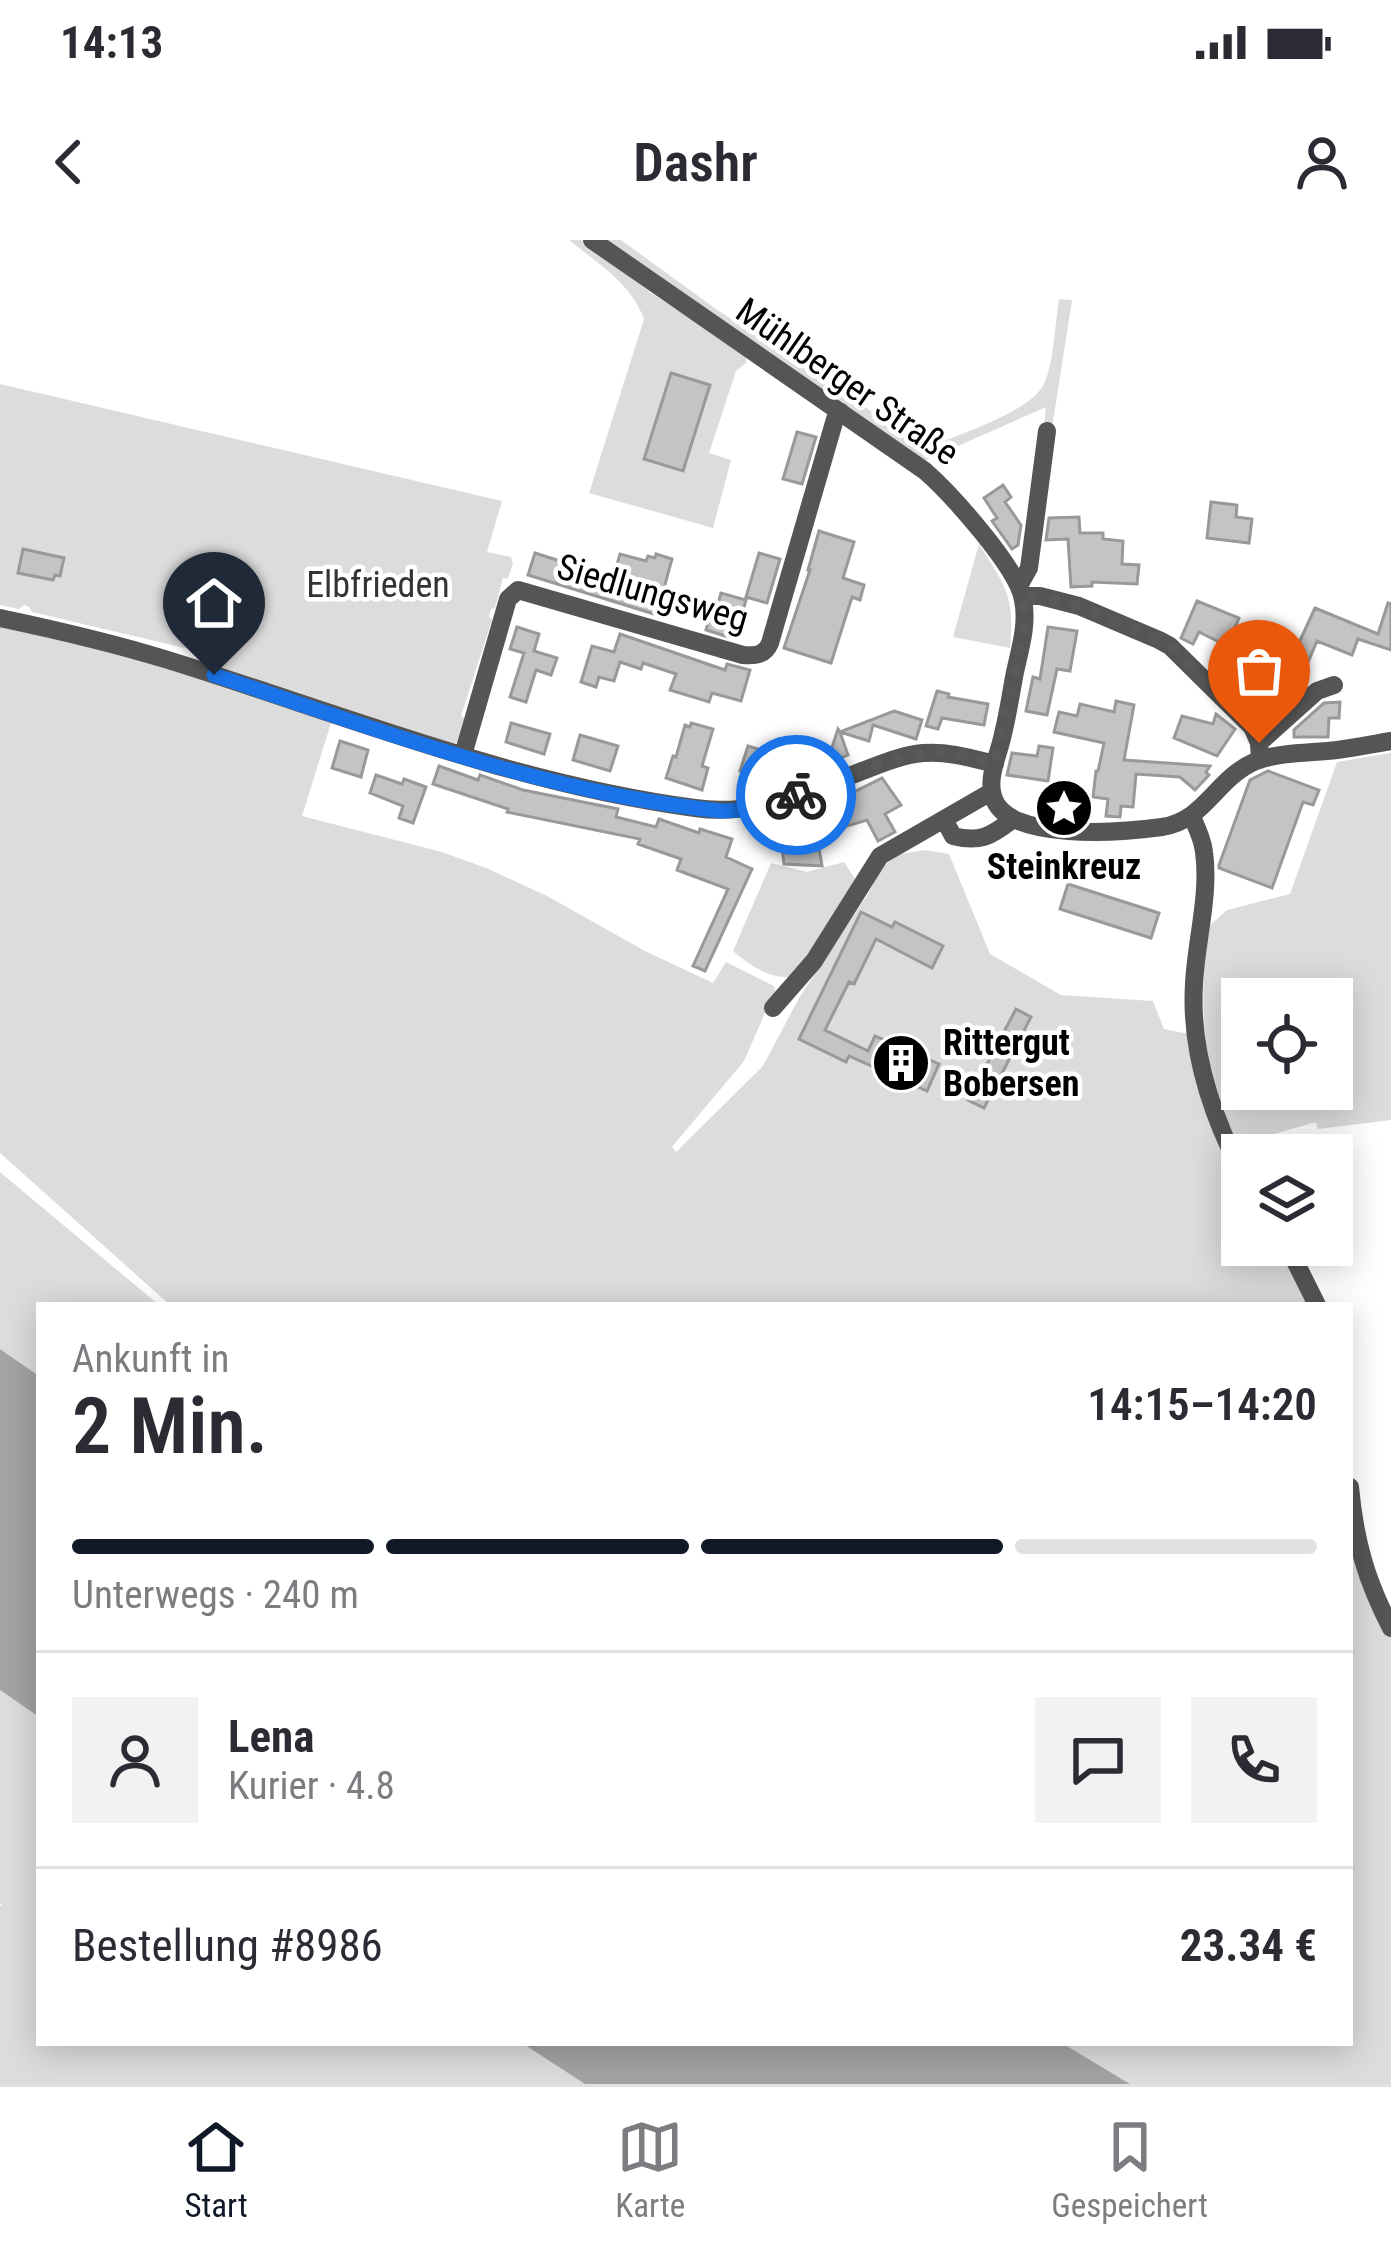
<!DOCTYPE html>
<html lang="de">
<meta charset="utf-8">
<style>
:root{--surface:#fff;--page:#f2f2f3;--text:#2b2b33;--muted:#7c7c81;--line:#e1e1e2;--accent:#111827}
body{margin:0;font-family:"Roboto Condensed",sans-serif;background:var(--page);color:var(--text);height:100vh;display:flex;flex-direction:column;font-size:45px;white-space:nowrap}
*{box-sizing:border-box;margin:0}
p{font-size:39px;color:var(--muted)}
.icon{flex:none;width:66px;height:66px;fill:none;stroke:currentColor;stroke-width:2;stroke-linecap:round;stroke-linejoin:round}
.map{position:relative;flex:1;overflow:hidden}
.drawer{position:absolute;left:36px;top:1062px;width:1317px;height:744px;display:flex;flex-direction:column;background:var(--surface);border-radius:0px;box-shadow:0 6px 30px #0003}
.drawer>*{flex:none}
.tools{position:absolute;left:1221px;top:738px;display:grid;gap:24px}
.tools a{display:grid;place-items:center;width:132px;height:132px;border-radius:0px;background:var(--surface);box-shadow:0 6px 30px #0003;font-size:60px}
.pin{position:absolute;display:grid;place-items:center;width:102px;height:102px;color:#fff;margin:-123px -51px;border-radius:50% 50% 50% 0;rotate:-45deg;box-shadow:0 0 12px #0007}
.pin .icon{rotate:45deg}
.courier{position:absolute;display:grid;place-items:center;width:120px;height:120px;margin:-60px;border:9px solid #1a73e8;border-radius:50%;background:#fff;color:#222;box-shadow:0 3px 15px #0007}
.summary em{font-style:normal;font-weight:600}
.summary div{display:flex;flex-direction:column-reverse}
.summary{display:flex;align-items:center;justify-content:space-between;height:204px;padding:0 36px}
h1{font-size:78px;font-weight:600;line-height:90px}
.bar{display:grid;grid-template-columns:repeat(4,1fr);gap:18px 12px;align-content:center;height:144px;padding:0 36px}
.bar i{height:15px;border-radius:9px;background:var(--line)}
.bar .selected{background:var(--accent)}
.bar p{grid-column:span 4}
.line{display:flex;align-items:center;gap:30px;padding:0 36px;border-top:3px solid var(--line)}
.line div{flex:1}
.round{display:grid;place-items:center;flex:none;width:126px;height:126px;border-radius:0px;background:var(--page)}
.status{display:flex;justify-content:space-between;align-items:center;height:84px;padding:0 60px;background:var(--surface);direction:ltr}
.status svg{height:33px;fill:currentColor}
header{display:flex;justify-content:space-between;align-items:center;height:156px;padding:0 36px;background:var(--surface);font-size:54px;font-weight:600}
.menu{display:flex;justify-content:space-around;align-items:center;height:168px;border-top:3px solid var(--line);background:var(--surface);font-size:33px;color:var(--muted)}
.menu a{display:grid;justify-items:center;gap:6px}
.menu .selected{color:var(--accent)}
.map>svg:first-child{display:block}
</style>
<div class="status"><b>14:13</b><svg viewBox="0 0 49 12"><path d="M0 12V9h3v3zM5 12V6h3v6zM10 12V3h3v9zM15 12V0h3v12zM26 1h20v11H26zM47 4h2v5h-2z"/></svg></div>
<header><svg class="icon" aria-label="back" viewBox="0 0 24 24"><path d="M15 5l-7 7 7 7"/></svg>Dashr<svg class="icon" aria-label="person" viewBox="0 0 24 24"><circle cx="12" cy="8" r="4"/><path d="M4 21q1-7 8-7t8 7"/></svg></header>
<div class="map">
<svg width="1391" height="1844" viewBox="0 0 1391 1844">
<rect width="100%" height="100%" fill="#fff"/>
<path fill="#dcdcdc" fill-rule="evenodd" d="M569 0H581L651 53 746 115V123L736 131 709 213 731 220 713 288 589 253 644 79C631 43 597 23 569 0Z
M604 0H621L716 69 927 208C956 195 1031 172 1044 144 1054 123 1055 83 1059 59L1072 60 1052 188 1044 187 1046 167 924 221Z
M0 144 502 261 487 312 511 317 513 323 508 339 503 338 495 368 491 369 489 376 492 380 461 476 467 479 459 502 454 504 206 426 208 420 206 413 32 372 29 367 24 365 19 369 0 365Z
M979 304C1006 347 1015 356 1010 408L953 397Z
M0 386 90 407 211 440 331 483 302 576 442 612 486 628 547 656 645 711 713 743 726 722 774 746 776 753 768 766 744 821 672 907 676 912 763 826 799 758 868 654 882 627 900 614 925 610 949 614 990 714 1061 755 1153 761 1164 789 1194 795 1220 898 1242 943V1005H1283L1313 1065H170L0 913Z
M1391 513V880L1318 889 1316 882 1239 904C1199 830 1201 771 1206 689L1227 670 1290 654 1337 522ZM1242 759H1332V849H1242Z
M844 622 857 642 834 682 790 737C769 739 748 724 733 711L771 623 807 632Z
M0 932 159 1065H39V1136L0 1109Z
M1350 1305 1358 1333 1391 1397V1844H1130L1062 1803H1350Z
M0 1450 39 1477V1803H533L599 1844H0V1666L2 1665 0 1663Z"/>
<path fill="#a3a3a3" d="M0 1109 39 1136V1477L0 1450Z
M522 1803H1062L1130 1844H585Z"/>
<path fill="#c4c4c4" stroke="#999" stroke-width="3" d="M671 133 710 145 683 231 644 219Z
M797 192 816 197 802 244 783 239Z
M1003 245 1011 257 1005 262 1021 285 1018 305 1012 309 992 281 997 278 984 258Z
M1211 262 1237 265 1236 277 1252 279 1249 303 1207 298Z
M1079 277 1080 293H1103V299L1123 301 1122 324 1139 325 1137 344 1092 342V346L1071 347 1068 299 1046 300 1049 278Z
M819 291 854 302 843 338 864 345 860 360 852 357 831 423 784 408 810 330H808Z
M23 309 64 318 60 336 55 335 53 340 18 333Z
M535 313 613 338 620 314 646 321 648 316 655 318 656 314 672 319 664 348 718 364 721 353 746 360 735 399 706 390 709 379 670 368 667 378 528 335Z
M759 313 780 319 767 363 746 357Z
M1197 361 1239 378 1227 406 1199 392 1193 404 1181 398Z
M1388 363 1391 364V410L1358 399 1352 415 1317 401 1306 427 1291 420 1315 368 1378 394Z
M517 387 539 394 534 411 557 418 551 435 536 430 526 462 510 457 524 413 510 409Z
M1048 387 1077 391 1070 431 1057 429 1047 475 1026 471 1033 437 1040 439Z
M620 394 725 430 727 424 750 430 741 461 712 453 709 462 670 450 676 434 643 423 641 429 620 422 614 441 599 437 596 447 581 442 592 406 614 412Z
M1277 406 1294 412 1273 467 1257 461Z
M1230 407 1251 420 1234 447 1215 432Z
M937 451 949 454 948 457 988 464 984 485 942 478 938 489 926 486Z
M1116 461 1134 465 1124 520 1210 526 1206 532 1209 535 1195 550 1180 537 1136 534 1133 567 1121 566 1120 577 1106 576 1108 559 1093 557 1096 531H1098L1104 503 1054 492 1059 472 1077 476 1080 464 1114 472Z
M1340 462 1339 478H1329L1328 497H1294V490L1324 463Z
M894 471 922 480 916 499 873 485 869 501 840 492 848 515 827 523 838 489 840 492Z
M1216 474 1235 489 1217 516 1174 498 1182 476 1213 484Z
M511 483 550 494 544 514 506 502Z
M691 483 713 489 702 526 708 528 702 550 666 538 673 516 676 517 685 485 690 487Z
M580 495 618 506 610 531 573 520Z
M340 501 368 510 361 537 332 528Z
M748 506 786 518 778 544 740 531Z
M1039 506 1053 508 1048 541 1007 535 1012 513 1037 516Z
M439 526 478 540 480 535 523 550 618 569 616 577 656 587 659 579 699 593 700 589 732 599 726 617 752 629 705 731 693 726 728 649 677 630 681 619 638 604 640 599 507 572 508 569 433 544Z
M1268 531 1319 550 1313 565 1303 562 1272 648 1219 628V625L1250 540Z
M376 535 402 544 404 539 426 547 413 583 399 578 403 566 370 553Z
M882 538 901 565 885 574 895 592 878 601 867 580 844 587 839 572 814 579 822 626 784 624 782 607 799 605 794 571 843 553 844 557Z
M1068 644 1159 673 1151 698 1060 669Z
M861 672 892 687 895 682 943 706 932 728 876 699 854 744 849 742 825 790 868 811 875 796 939 824 927 851 849 816 846 822 799 799Z
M1016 769 1031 777 984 868 968 860Z"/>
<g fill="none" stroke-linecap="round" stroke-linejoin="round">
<path stroke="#555" stroke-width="18" d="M592 0 925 231C951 254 1018 328 1023 360 1028 384 1020 409 1015 432 1011 453 1008 474 1003 494 999 514 987 537 993 556 1005 603 1125 592 1162 587 1205 581 1216 538 1256 521 1280 512 1311 513 1337 510 1355 508 1373 504 1391 501
M1019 346 1029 328 1047 191
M1023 356H1040L1079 366 1159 400 1170 406 1252 487 1259 503 1260 520
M0 378C57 390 113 403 168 420 342 474 513 544 695 568 754 577 808 552 862 531 881 524 902 515 923 513 948 511 971 518 995 524
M1259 503 1317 451 1334 445
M463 515 508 359 518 350 743 415C756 416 765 415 770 403L835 179 841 172
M1192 577C1197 588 1203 600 1204 612 1210 655 1196 701 1194 744 1190 809 1212 876 1242 933
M945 581 953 596C980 603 991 596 1012 580
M773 768 814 721 880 616 991 552
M1287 1005 1317 1065
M1350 1247C1355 1301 1366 1340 1391 1388"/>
</g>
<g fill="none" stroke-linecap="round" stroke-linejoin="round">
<path stroke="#595959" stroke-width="12" stroke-dasharray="0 21.6" d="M796 555C847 538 901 507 957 514 969 516 982 521 995 524L1024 390 1023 356H1040L1079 366 1159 400 1170 406 1252 487 1259 503"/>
<path stroke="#1a73e8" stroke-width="15" d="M214 435C379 490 547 554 722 571L741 570 796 555"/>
</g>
<defs>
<g id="sight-disc" transform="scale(3)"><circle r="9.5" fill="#000" stroke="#fff"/><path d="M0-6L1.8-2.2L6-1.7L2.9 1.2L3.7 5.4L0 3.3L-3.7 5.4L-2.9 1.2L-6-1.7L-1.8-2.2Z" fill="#fff"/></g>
<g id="building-disc" transform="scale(3)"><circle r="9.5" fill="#000" stroke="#fff"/><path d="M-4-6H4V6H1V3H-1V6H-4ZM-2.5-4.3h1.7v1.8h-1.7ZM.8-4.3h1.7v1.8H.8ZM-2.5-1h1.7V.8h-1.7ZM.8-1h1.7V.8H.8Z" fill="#fff"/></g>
</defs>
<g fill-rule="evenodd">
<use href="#sight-disc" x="1064" y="568"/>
<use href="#building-disc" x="901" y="823"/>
</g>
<g text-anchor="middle" stroke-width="9" stroke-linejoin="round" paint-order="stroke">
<g font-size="36" fill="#000" stroke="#fff">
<text transform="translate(848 141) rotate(35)" y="13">Mühlberger Straße</text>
<text transform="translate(653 352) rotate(16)" y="13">Siedlungsweg</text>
</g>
<g font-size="36" fill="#333" stroke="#fff">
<text x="378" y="357">Elbfrieden</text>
</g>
<g font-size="36" font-weight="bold" fill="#000" stroke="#fff">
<text x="1064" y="639">Steinkreuz</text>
<text x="943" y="815" text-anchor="start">Rittergut<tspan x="943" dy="41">Bobersen</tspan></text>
</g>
</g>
</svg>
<div class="tools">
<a><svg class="icon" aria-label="locate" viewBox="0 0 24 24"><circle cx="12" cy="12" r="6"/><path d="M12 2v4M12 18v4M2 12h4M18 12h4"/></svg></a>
<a><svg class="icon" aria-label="layers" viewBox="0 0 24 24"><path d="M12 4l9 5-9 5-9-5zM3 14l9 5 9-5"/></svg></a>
</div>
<div class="pin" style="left:1259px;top:503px;background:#ea580c"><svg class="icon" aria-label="bag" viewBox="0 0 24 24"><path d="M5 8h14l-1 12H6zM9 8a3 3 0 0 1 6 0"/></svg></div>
<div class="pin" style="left:214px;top:435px;background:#1f2937"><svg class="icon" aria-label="home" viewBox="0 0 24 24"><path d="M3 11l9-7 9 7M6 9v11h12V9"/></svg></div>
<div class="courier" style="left:796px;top:555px"><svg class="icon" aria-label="bike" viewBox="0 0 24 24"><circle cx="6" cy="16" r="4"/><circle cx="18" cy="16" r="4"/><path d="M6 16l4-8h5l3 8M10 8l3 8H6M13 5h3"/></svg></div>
<section class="drawer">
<div class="summary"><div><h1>2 Min.</h1><p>Ankunft in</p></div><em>14:15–14:20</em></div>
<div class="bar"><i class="selected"></i><i class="selected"></i><i class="selected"></i><i></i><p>Unterwegs · 240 m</p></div>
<div class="line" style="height:216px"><a class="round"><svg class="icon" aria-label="person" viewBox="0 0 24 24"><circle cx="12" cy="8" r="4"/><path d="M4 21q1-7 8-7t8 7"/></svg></a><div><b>Lena</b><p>Kurier · 4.8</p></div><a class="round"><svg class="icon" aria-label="chat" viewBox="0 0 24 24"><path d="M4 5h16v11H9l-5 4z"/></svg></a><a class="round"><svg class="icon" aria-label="phone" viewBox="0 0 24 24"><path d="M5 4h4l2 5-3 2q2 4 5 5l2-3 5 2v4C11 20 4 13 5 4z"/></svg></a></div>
<div class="line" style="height:156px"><div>Bestellung #8986</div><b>23.34 €</b></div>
</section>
</div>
<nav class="menu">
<a class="selected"><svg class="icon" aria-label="home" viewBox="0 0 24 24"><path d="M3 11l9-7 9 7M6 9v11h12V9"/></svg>Start</a>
<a><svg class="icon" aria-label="map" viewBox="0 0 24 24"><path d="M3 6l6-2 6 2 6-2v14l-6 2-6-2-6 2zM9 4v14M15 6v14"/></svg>Karte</a>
<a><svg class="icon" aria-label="saved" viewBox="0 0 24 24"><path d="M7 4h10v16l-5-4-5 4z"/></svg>Gespeichert</a>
</nav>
